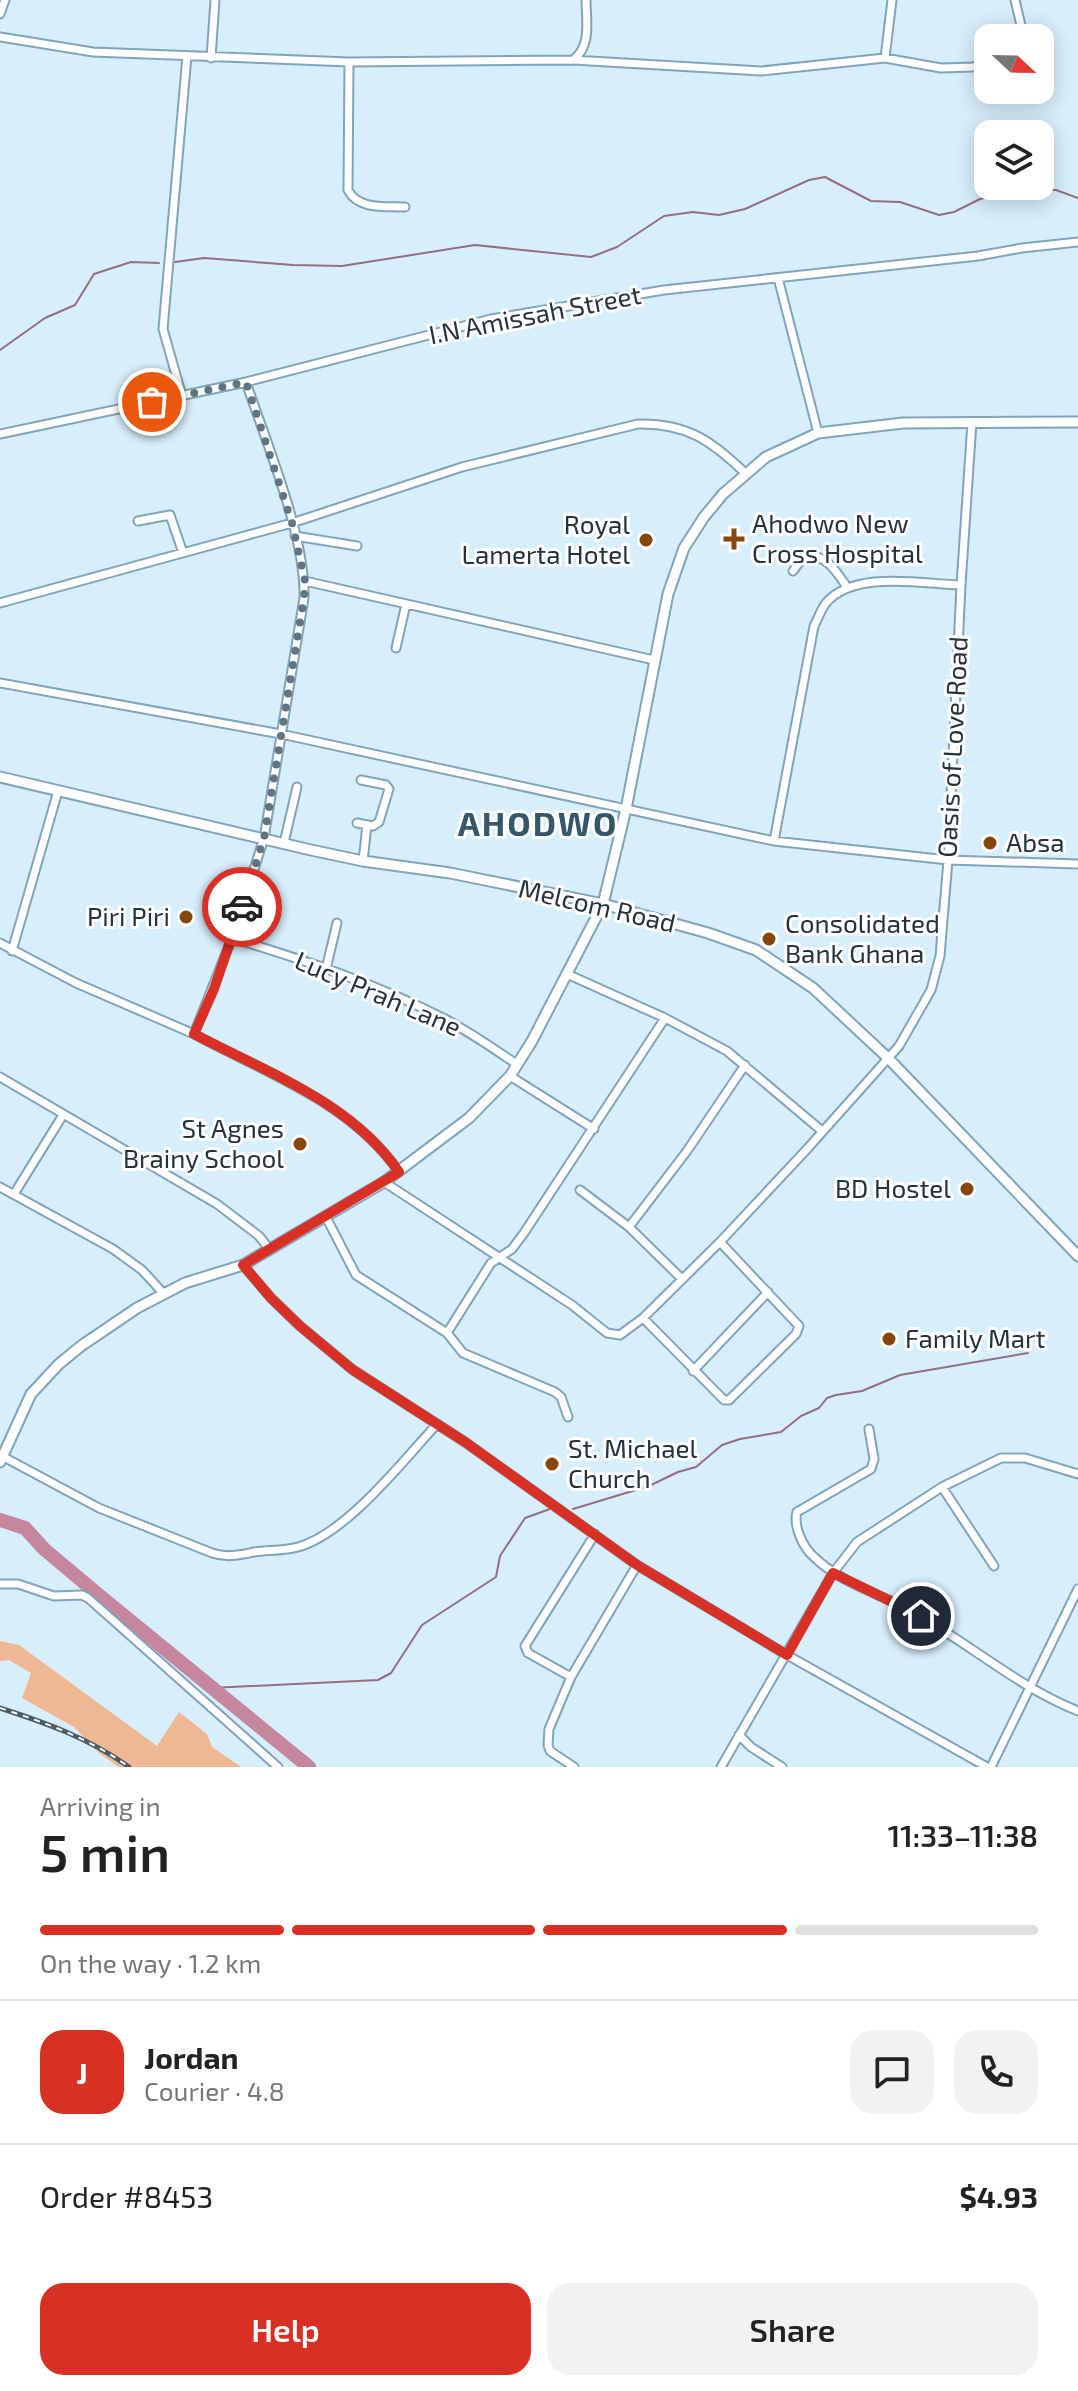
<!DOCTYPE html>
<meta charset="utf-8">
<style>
:root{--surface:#fff;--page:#f2f2f2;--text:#222;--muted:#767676;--line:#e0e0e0;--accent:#d93025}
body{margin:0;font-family:"Exo 2",sans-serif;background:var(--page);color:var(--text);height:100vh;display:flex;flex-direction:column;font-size:30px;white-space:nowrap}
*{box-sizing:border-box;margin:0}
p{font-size:26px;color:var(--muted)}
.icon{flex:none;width:44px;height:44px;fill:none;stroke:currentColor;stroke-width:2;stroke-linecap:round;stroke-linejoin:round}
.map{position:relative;height:1767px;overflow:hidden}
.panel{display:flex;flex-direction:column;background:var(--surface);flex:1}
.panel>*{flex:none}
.needle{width:52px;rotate:112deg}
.controls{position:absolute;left:974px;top:24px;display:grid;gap:16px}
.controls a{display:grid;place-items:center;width:80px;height:80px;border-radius:16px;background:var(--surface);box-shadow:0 4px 20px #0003;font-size:40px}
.pin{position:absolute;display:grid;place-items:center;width:68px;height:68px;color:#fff;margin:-34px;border:4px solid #fff;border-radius:50%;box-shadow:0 2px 8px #0007}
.courier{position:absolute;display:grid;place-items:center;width:80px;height:80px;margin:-40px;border:6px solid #d93025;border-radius:50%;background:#fff;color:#222;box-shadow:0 2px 10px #0007}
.headline em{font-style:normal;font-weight:600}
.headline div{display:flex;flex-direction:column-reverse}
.headline{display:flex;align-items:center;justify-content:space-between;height:136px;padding:0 40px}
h1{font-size:52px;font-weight:600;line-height:60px}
.bar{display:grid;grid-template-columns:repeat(4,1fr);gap:12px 8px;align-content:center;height:96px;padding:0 40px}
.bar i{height:10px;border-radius:6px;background:var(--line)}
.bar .on{background:var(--accent)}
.bar p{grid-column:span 4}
.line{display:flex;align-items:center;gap:20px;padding:0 40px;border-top:2px solid var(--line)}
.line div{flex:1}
.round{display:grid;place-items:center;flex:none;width:84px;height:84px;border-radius:24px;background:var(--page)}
.button{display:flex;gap:16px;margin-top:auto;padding:16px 40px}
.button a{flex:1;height:92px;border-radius:24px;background:var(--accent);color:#fff;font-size:32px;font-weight:600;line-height:92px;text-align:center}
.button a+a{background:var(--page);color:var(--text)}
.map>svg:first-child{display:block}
</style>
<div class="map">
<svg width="1078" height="1767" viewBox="0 0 1078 1767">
<rect width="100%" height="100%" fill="#d7eefc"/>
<path fill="#f0b892" d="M0 1641 19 1645 157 1746 179 1712 207 1734 212 1747 241 1767H119L100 1754 74 1727 22 1698 31 1673 9 1660 0 1661Z"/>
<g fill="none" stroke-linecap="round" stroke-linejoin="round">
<path stroke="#956e80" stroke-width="2" d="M175 262 204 258 293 265 342 266 475 245 591 257 617 247 664 216 693 212 719 215 745 209 809 180 825 177 871 201 900 202 939 215 954 212 980 199 1013 190H1056L1078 198
M0 350 45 318 75 305 94 274 131 262 159 263
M573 1509 649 1486 678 1472 696 1467 722 1445 740 1439 781 1432 801 1416 819 1408 827 1398 836 1395 862 1391 900 1375 1028 1353
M211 1688 378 1680 391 1673 422 1625 496 1577 500 1556 525 1518 550 1509"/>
<path stroke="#c6879e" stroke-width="14" d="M0 1520 25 1528 44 1549 100 1596 309 1767"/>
<g stroke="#80a4bb" stroke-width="11">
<path id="street" d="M1015 0 1024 38
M0 14 5 0
M0 37 93 52 349 62 573 60 761 71 885 58 941 68 973 67 988 62
M211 58 215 0
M885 58 892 0
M573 60C592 46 586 20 586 0
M349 62 348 190C358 210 385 206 405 207
M778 278 818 433
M246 382C266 442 306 537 304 598L264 838 232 938 194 1034C266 1073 351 1102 399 1172
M182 396 163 329 187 56
M0 434 246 382 491 319 664 290 978 256 1022 248 1078 242
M138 521 170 515 183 553
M295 536 357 546
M793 571 805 555C826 554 836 571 847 587
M305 581 654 660
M0 603 292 523 462 467 638 424C686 423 711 440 745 473
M396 648 406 604
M0 683 281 734 774 841 948 860 1078 864
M357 823 373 826 379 822 389 789 386 785 361 780
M774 841 814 626C818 619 821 609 826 603 854 570 922 584 961 585
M284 843 297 787
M363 861 367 825
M232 938C304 960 377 984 445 1019 470 1032 494 1049 518 1065
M0 943 76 983 194 1034
M12 951 58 791
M326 969 337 923
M567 974 665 1018 727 1051 822 1131
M510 1076 594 1129
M0 1077 217 1204 259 1236 270 1250
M384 1182 572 1305 607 1333 620 1335 643 1318 720 1242 808 1148 899 1046 931 990 940 956 948 860 961 585 972 422
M0 1187 113 1249 142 1270 164 1294
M580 1190 629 1227
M14 1194 63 1115
M326 1217 356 1275 447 1333 491 1263 512 1249 524 1233 665 1018
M243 1265 271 1298 300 1326 353 1370 465 1442 637 1565 787 1655 987 1767
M682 1279 629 1227 687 1151 745 1065
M643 1318 724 1400H729L796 1334 799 1326 720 1242
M447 1333 463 1353 555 1392 561 1397 568 1417
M693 1371 768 1292
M869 1429 874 1459 871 1469 797 1512C793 1526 803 1547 813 1556 842 1585 886 1595 920 1616 973 1647 1021 1688 1078 1711
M2 1456 99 1508 212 1553C227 1558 239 1555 254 1552 269 1550 284 1551 298 1547 346 1534 403 1461 437 1424
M942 1487 994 1566
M0 1584H18L54 1596 82 1595 88 1598 278 1767
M571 1677 528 1653 525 1646 595 1534
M739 1735 751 1747 782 1767
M574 1767 550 1751 548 1745 549 1729 571 1677 637 1565
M721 1767 833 1573 857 1542 942 1487 1001 1458H1025L1078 1474
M991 1767 1078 1589"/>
</g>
<g stroke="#80a4bb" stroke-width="13">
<path id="secondary" d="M0 777 311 850 363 861 450 873 603 904 708 933 756 950 813 988 888 1058 1078 1256
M0 1462 31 1394 59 1364 81 1346 137 1308 185 1283 243 1265 384 1182 469 1118 510 1076 532 1041 603 904 626 809 668 594 684 548 704 517 723 494 766 457 818 433 903 423 1078 422"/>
</g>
<use href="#street" stroke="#fff" stroke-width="7"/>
<use href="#secondary" stroke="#fff" stroke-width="9"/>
<g stroke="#4b5c66" stroke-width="5">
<path id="rail" d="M0 1708C46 1723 89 1738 129 1767"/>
</g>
<use href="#rail" stroke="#fff" stroke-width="2" stroke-dasharray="6" stroke-linecap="butt"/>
</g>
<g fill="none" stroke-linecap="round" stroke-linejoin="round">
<path stroke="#62747f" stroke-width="8" stroke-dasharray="0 14.4" d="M152 402 246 382 292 523 305 581 304 598 264 838 242 907"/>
<path stroke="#d93025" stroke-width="10" d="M242 907 214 989 194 1034C266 1072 351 1102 399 1172L243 1265 271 1298 300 1326 353 1370 465 1442 637 1565 787 1655 833 1573 921 1616"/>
</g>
<g fill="#86470d" stroke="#fff" stroke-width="3">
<path d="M730 527h8v8h8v8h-8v8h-8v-8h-8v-8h8z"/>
<circle cx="646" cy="540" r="8"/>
<circle cx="990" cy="843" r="8"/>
<circle cx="186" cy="917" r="8"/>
<circle cx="769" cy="939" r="8"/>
<circle cx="300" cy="1144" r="8"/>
<circle cx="967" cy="1189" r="8"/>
<circle cx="889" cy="1339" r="8"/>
<circle cx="552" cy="1464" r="8"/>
</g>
<g text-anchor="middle" stroke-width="6" stroke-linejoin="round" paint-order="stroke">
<g font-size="26" fill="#23323b" stroke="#fff">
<text transform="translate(535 315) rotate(-11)" y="9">I.N Amissah Street</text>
<text transform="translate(953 747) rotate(-87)" y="9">Oasis of Love Road</text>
<text transform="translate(597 906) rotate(13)" y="9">Melcom Road</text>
<text transform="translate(378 994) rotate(23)" y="9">Lucy Prah Lane</text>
</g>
<g font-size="26" fill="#23323b" stroke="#fff" text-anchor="start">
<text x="752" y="533">Ahodwo New<tspan x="752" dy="30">Cross Hospital</tspan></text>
<text x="630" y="534" text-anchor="end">Royal<tspan x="630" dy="30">Lamerta Hotel</tspan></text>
<text x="1006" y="852">Absa</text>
<text x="170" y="926" text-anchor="end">Piri Piri</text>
<text x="785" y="933">Consolidated<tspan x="785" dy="30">Bank Ghana</tspan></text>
<text x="284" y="1138" text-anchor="end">St Agnes<tspan x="284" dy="30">Brainy School</tspan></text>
<text x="951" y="1198" text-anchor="end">BD Hostel</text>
<text x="905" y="1348">Family Mart</text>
<text x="568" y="1458">St. Michael<tspan x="568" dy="30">Church</tspan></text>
</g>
<g font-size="34" font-weight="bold" letter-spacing="2" fill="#35576b" stroke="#fff">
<text x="538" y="836">AHODWO</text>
</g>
</g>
</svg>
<div class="controls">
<a><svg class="needle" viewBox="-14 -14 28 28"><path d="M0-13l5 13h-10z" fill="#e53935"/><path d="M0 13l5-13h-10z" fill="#767676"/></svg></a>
<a><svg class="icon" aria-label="layers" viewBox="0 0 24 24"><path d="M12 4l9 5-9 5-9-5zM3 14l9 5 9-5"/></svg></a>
</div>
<div class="pin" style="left:152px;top:402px;background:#ea580c"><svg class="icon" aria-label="bag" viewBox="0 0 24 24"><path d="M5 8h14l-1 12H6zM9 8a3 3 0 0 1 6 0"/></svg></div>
<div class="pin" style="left:921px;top:1616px;background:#1f2937"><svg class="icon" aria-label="home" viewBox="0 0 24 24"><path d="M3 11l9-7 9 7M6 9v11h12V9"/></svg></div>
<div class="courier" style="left:242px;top:907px"><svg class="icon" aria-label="car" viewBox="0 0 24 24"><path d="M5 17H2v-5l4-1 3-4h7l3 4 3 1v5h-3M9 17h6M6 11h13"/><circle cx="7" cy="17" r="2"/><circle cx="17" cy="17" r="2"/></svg></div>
</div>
<section class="panel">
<div class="headline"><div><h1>5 min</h1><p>Arriving in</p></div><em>11:33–11:38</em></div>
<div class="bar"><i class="on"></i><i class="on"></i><i class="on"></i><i></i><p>On the way · 1.2 km</p></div>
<div class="line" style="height:144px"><b class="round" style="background:var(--accent);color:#fff">J</b><div><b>Jordan</b><p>Courier · 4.8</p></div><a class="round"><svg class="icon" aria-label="chat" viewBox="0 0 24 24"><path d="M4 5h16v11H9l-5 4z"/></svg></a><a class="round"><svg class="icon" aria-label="phone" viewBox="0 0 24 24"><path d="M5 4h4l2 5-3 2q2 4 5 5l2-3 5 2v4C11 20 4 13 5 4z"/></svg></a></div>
<div class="line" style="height:104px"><div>Order #8453</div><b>$4.93</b></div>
<div class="button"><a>Help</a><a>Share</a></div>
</section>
